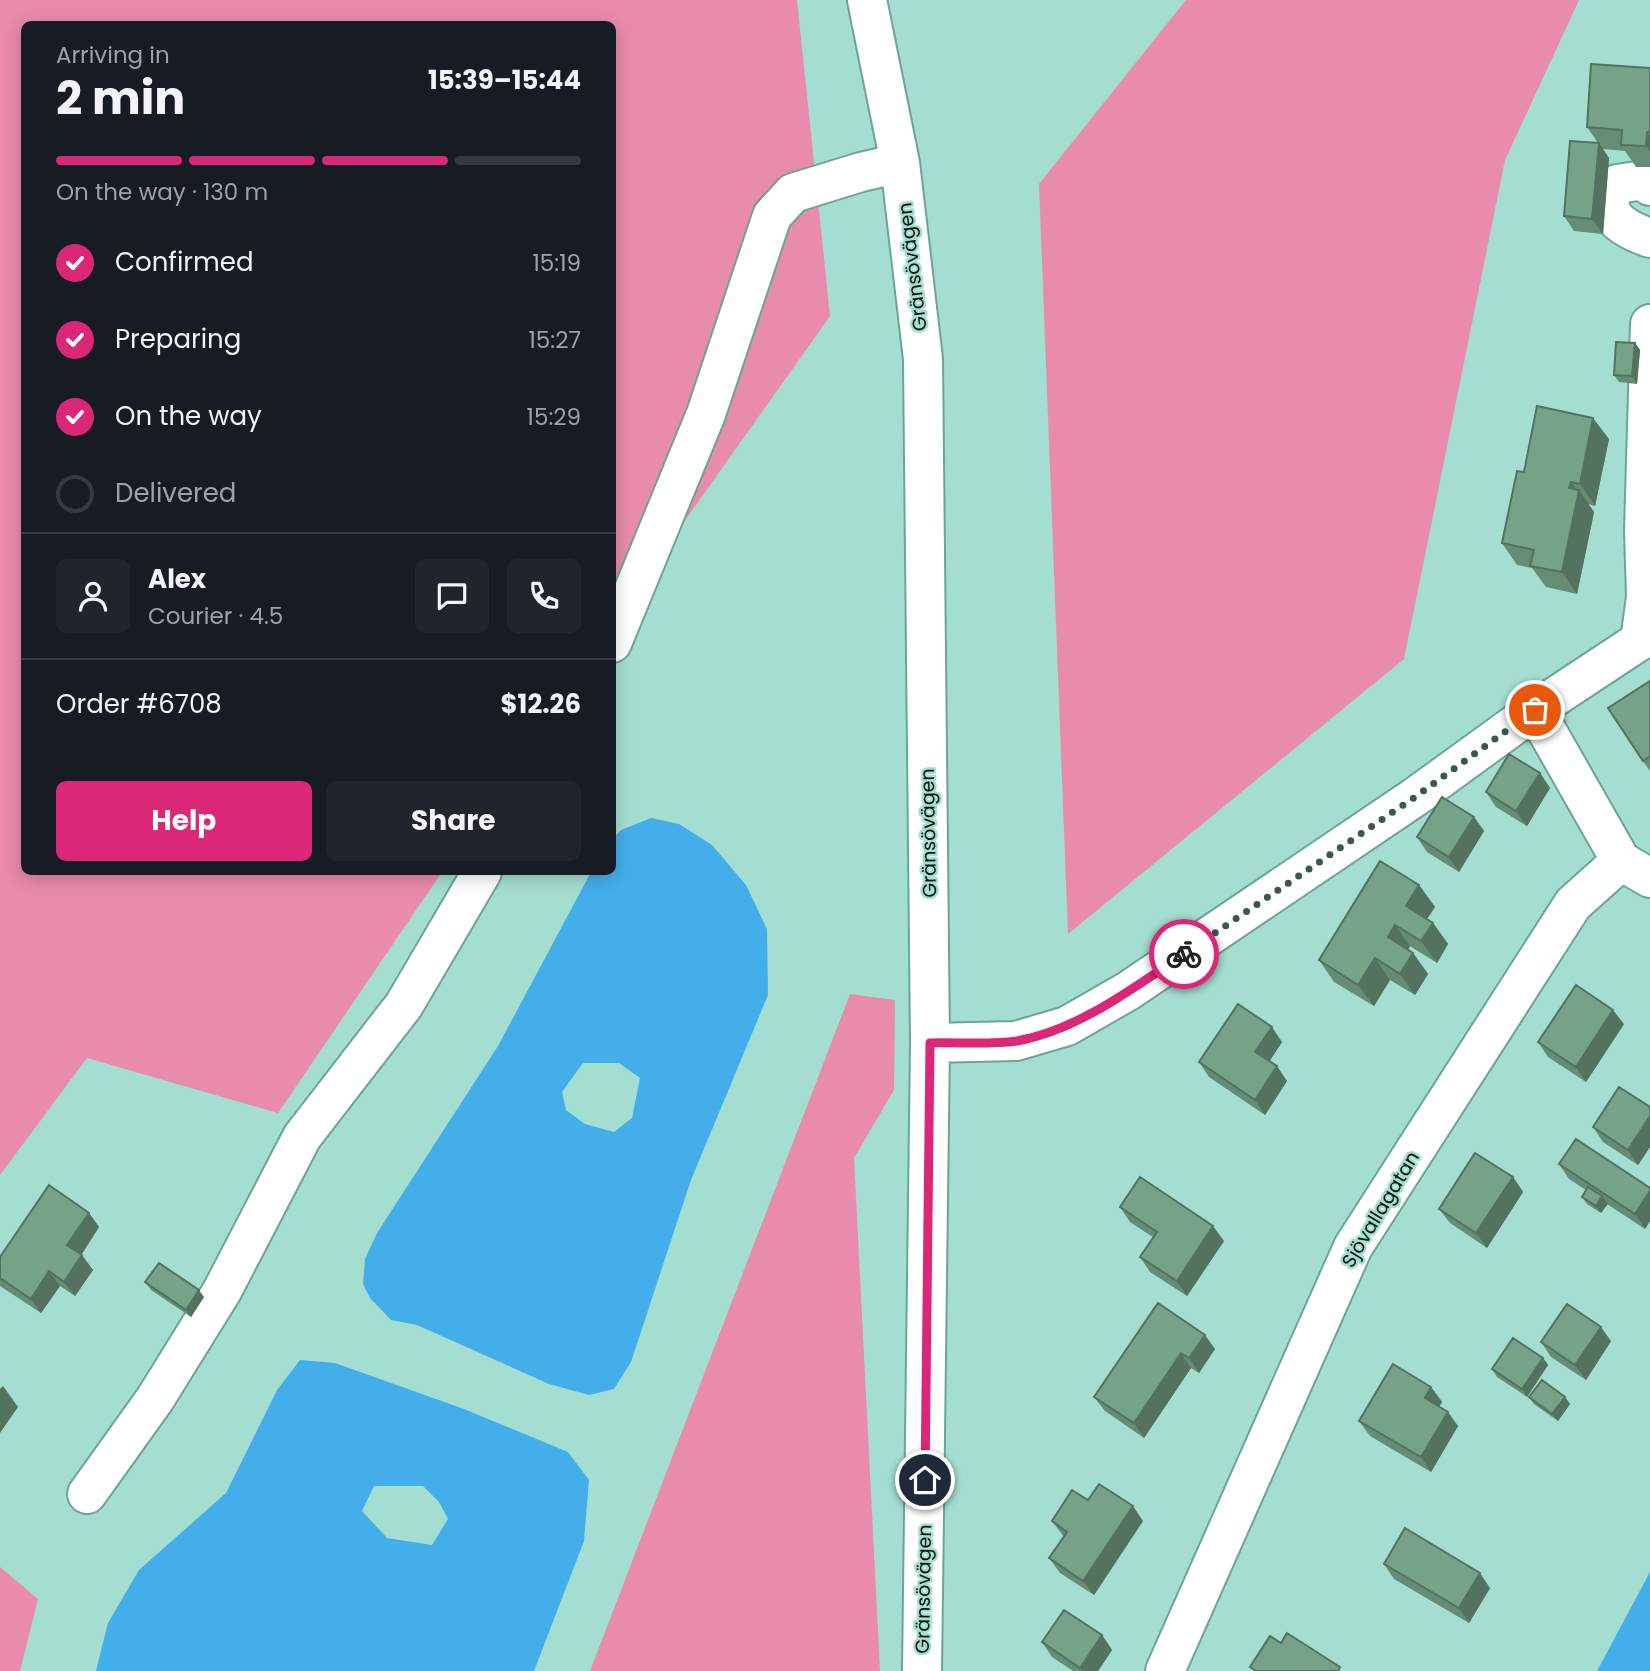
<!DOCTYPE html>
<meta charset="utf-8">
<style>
:root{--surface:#171b24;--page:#20242c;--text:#f1f3f6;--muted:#9ea1a6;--line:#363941;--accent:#db2777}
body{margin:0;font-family:Poppins,sans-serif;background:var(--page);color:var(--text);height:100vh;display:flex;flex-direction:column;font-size:26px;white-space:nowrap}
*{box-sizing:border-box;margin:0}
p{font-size:23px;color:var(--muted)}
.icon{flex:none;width:38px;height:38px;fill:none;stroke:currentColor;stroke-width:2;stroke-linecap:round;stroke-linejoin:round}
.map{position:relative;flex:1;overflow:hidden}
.side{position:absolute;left:21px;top:21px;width:595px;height:854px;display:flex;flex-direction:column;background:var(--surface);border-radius:10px;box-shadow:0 4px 18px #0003}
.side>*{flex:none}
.pin{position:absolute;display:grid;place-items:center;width:60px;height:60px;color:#fff;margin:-30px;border:4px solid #fff;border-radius:50%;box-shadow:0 2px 7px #0007}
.courier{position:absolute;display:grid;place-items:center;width:70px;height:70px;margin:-35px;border:5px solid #db2777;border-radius:50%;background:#fff;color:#222;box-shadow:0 2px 9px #0007}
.overview em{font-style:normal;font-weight:700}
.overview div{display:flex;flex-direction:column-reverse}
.overview{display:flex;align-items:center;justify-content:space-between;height:119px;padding:0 35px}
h1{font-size:46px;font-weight:700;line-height:52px}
.bar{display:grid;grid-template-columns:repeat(4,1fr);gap:10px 7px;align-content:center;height:84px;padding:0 35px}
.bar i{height:9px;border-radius:5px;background:var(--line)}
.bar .selected{background:var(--accent)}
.bar p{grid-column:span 4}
.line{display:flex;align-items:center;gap:18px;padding:0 35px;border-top:2px solid var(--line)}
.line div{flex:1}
.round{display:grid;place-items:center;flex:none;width:74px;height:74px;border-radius:10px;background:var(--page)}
ol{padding:0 35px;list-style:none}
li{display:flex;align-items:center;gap:21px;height:77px}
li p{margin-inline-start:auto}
li .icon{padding:7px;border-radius:50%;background:var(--accent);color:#fff;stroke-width:4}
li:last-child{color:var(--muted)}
li i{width:38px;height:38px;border:4px solid var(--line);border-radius:50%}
.primary-button{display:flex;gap:14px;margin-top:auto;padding:14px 35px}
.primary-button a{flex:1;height:80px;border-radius:10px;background:var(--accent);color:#fff;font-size:28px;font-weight:700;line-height:80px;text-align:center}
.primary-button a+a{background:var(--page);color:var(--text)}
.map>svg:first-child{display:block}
</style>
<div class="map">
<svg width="1650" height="1671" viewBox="0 0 1650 1671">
<rect width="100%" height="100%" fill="#a4ded0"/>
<path fill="#e98bac" d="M0 0H797L830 316 613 622 612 24H24V872H442L278 1113 87 1058 0 1175Z
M1186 0H1579L1505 160 1404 659 1068 934 1039 184Z
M850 994 895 1000 894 1090 854 1158 880 1671H590Z
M0 1567 38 1599 20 1671H0Z"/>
<path fill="#44aeea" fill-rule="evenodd" d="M651 818 679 824 712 845 746 885 767 929 768 995 691 1180 631 1362 614 1389 589 1395 549 1384 417 1325 391 1320 370 1298 363 1284 365 1259 377 1233 498 1046 591 872H612L613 839 621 830ZM583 1063H619L640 1078 632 1118 614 1132 585 1124 566 1110 562 1092Z
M300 1360 335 1363 464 1409 568 1452 589 1480 584 1541 534 1671H96L108 1623 139 1570 226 1493 277 1390ZM374 1486H423L439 1502 448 1519 432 1545 387 1538 362 1511Z
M1650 1572V1671H1597Z"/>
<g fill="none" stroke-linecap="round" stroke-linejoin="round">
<g stroke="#6ca597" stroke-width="42">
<path id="minor" d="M867 0 900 163 923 359 930 1043 922 1671
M1650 186 1644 180 1617 184C1596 214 1624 229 1650 238
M1640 641 1646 597 1644 530 1650 324
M612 643 706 414 772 216 793 193 861 172 900 163
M1535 710 1621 861 1650 878
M930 1043 1016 1041 1067 1026 1128 991 1415 797 1535 710 1650 634
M87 1494 155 1399 222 1291 302 1137 404 1005 482 872
M1165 1671 1353 1247 1573 904 1621 861"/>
</g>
<use href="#minor" stroke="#fff" stroke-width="38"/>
</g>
<path fill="#658c75" d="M1650 68V167H1636L1625 151 1603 149 1609 158 1603 234 1574 231 1564 216 1598 143 1587 127Z
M1635 343 1640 350 1637 384 1619 382 1614 375Z
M1609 439 1595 506 1588 504 1594 512 1577 594 1546 587 1532 568 1517 565 1502 543 1524 472Z
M1650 681V771L1643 761Z
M1540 773 1550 788 1527 826 1496 807 1486 792Z
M1474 817 1484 831 1459 872 1427 852 1417 837Z
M1419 885 1435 907 1427 919 1433 923 1448 944 1437 963 1410 946 1408 950 1413 953 1428 974 1415 995 1390 980 1374 1006 1334 982 1319 960Z
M1624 1024 1586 1082 1548 1057 1538 1042Z
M1282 1042 1269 1061 1287 1081 1265 1115 1209 1077 1199 1062Z
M1650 1107V1147L1638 1165 1603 1142 1593 1127Z
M1559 1164 1650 1188V1221L1645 1229 1607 1204 1601 1213 1587 1204 1582 1197 1586 1190 1569 1179Z
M1513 1177 1523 1192 1487 1248 1450 1223 1439 1209Z
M1120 1207 1224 1241 1187 1296 1150 1272 1140 1257 1153 1237 1130 1222Z
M89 1213 99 1227 81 1255 93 1270 75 1296 60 1286 41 1313 0 1286V1257Z
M145 1282 204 1297 191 1317 151 1290Z
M1158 1303 1215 1349 1199 1373 1191 1368 1144 1438 1105 1411 1094 1397Z
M1611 1341 1586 1380 1551 1357 1541 1342Z
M1543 1358 1548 1365 1527 1397 1497 1377 1492 1369Z
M1431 1387 1442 1402 1439 1407 1458 1426 1431 1472 1370 1436 1359 1421Z
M1529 1397H1565L1570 1404 1558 1421 1534 1404Z
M1052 1521H1143L1094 1595 1060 1573 1049 1558 1064 1537Z
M1384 1564 1490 1588 1469 1623 1394 1579Z
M1102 1635 1112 1650 1098 1671H1073L1052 1657 1042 1642Z"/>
<path fill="#53725f" d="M1647 132 1650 136V151L1646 146Z
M1599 143 1609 158 1603 234 1592 219Z
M1635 343 1640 350 1637 384 1632 376Z
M1593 418 1609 439 1595 506 1580 484Z
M1571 482 1578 492 1579 490 1594 512 1577 594 1562 572Z
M1540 773 1550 788 1527 826 1516 811Z
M1474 817 1484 831 1459 872 1449 857Z
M1419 885 1435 907 1421 928 1406 906Z
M1433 923 1448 944 1437 963 1421 941Z
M1395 925 1410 946 1403 959 1388 937Z
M1413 953 1428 974 1415 995 1400 974Z
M1375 958 1390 980 1374 1006 1358 985Z
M1613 1010 1624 1024 1586 1082 1576 1067Z
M1272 1027 1282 1042 1266 1067 1255 1052Z
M1277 1066 1287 1081 1265 1115 1255 1100Z
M1650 1116V1147L1638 1165 1628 1150Z
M1513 1177 1523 1192 1487 1248 1476 1233Z
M1650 1191V1221L1645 1229 1635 1214Z
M1602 1196 1608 1204 1601 1213 1596 1206Z
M89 1213 99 1227 78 1260 67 1245Z
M1213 1226 1224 1241 1187 1296 1177 1281Z
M82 1255 93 1270 75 1296 64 1282Z
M49 1271 60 1286 41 1313 31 1299Z
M199 1290 204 1297 191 1317 186 1310Z
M1601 1327 1611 1341 1586 1380 1575 1365Z
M1205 1335 1215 1349 1199 1373 1189 1358Z
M1181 1353 1191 1368 1144 1438 1134 1423Z
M1543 1358 1548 1365 1527 1397 1522 1389Z
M3 1386 18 1407 0 1433V1389Z
M1431 1387 1442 1402 1435 1413 1425 1398Z
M1565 1397 1570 1404 1558 1421 1552 1414Z
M1448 1412 1458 1426 1431 1472 1421 1457Z
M1133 1506 1143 1521 1094 1595 1083 1581Z
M1480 1573 1490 1588 1469 1623 1459 1608Z
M1102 1635 1112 1650 1098 1671H1082L1080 1668Z"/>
<path fill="#76a388" stroke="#53725f" stroke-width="2" d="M1591 64 1650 68V132H1647L1646 146 1621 145 1622 130 1587 127Z
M1570 141 1599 143 1592 219 1564 216Z
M1616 342 1635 343 1632 376 1614 375Z
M1537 406 1593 418 1580 484 1571 482 1569 488 1579 490 1562 572 1530 566 1534 550 1502 543 1517 471 1524 472Z
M1650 681V756L1643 761 1608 708Z
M1509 754 1540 773 1516 811 1486 792Z
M1442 797 1474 817 1449 857 1417 837Z
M1380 861 1419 885 1406 906 1433 923 1421 941 1395 925 1388 937 1413 953 1400 974 1375 958 1358 985 1319 960Z
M1576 985 1613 1010 1576 1067 1538 1042Z
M1238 1004 1272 1027 1255 1052 1277 1066 1255 1100 1199 1062Z
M1619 1087 1650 1107V1116L1628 1150 1593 1127Z
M1576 1139 1650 1188V1191L1635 1214 1559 1164Z
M1475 1153 1513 1177 1476 1233 1439 1209Z
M1140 1177 1213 1226 1177 1281 1140 1257 1157 1232 1120 1207Z
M49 1185 89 1213 67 1245 82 1255 64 1282 49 1271 31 1299 0 1278V1257Z
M1588 1187 1602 1196 1596 1206 1582 1197Z
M159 1263 199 1290 186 1310 145 1282Z
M1158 1303 1205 1335 1189 1358 1181 1353 1134 1423 1094 1397Z
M1567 1304 1601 1327 1575 1365 1541 1342Z
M1513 1338 1543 1358 1522 1389 1492 1369Z
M1393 1364 1431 1387 1425 1398 1448 1412 1421 1457 1359 1421Z
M1542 1380 1565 1397 1552 1414 1529 1397Z
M1099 1484 1133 1506 1083 1581 1049 1558 1067 1532 1052 1521 1072 1490 1088 1500Z
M1405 1528 1480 1573 1459 1608 1384 1564Z
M1064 1610 1102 1635 1080 1668 1042 1642Z
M1287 1633 1340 1667 1338 1671H1256L1250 1667 1270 1636 1281 1643Z"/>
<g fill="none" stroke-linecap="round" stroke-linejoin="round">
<path stroke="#395851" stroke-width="7" stroke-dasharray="0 12.6" d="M1184 954 1415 797 1535 710"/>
<path stroke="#db2777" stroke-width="9" d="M925 1480 930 1043C958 1042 989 1045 1017 1041 1078 1030 1133 988 1184 954"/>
</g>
<g text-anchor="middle" stroke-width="5" stroke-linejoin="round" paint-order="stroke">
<g font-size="19" fill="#00100c" stroke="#a4ded0">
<text transform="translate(912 267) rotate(-97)" y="7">Gränsövägen</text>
<text transform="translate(928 833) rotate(-91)" y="7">Gränsövägen</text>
<text transform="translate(1380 1209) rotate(-59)" y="7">Sjövallagatan</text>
<text transform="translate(923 1589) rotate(-89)" y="7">Gränsövägen</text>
</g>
</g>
</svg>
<div class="pin" style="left:1535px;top:710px;background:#ea580c"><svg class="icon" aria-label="bag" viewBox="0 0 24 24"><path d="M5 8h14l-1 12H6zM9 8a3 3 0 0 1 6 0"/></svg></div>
<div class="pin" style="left:925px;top:1480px;background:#1f2937"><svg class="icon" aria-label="home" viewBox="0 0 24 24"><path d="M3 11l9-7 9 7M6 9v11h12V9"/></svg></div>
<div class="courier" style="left:1184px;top:954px"><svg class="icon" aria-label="bike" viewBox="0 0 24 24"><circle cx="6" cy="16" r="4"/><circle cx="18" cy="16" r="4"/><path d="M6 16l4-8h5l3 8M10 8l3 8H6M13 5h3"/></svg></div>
<section class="side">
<div class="overview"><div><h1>2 min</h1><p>Arriving in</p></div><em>15:39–15:44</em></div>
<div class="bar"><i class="selected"></i><i class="selected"></i><i class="selected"></i><i></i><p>On the way · 130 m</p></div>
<ol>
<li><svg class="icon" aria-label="check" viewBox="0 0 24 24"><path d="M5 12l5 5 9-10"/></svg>Confirmed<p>15:19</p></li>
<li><svg class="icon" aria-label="check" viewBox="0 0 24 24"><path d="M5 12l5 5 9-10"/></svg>Preparing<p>15:27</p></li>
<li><svg class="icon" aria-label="check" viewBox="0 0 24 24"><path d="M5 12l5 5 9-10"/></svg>On the way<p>15:29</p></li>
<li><i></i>Delivered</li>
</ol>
<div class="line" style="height:126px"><a class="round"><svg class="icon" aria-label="person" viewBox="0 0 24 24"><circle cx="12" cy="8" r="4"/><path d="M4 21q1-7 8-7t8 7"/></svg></a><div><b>Alex</b><p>Courier · 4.5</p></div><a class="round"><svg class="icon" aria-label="chat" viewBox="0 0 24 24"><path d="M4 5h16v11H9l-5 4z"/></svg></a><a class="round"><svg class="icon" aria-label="phone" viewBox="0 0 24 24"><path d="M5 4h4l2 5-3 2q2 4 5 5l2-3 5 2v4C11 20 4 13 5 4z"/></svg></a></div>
<div class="line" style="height:91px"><div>Order #6708</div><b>$12.26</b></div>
<div class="primary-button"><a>Help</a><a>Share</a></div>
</section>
</div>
